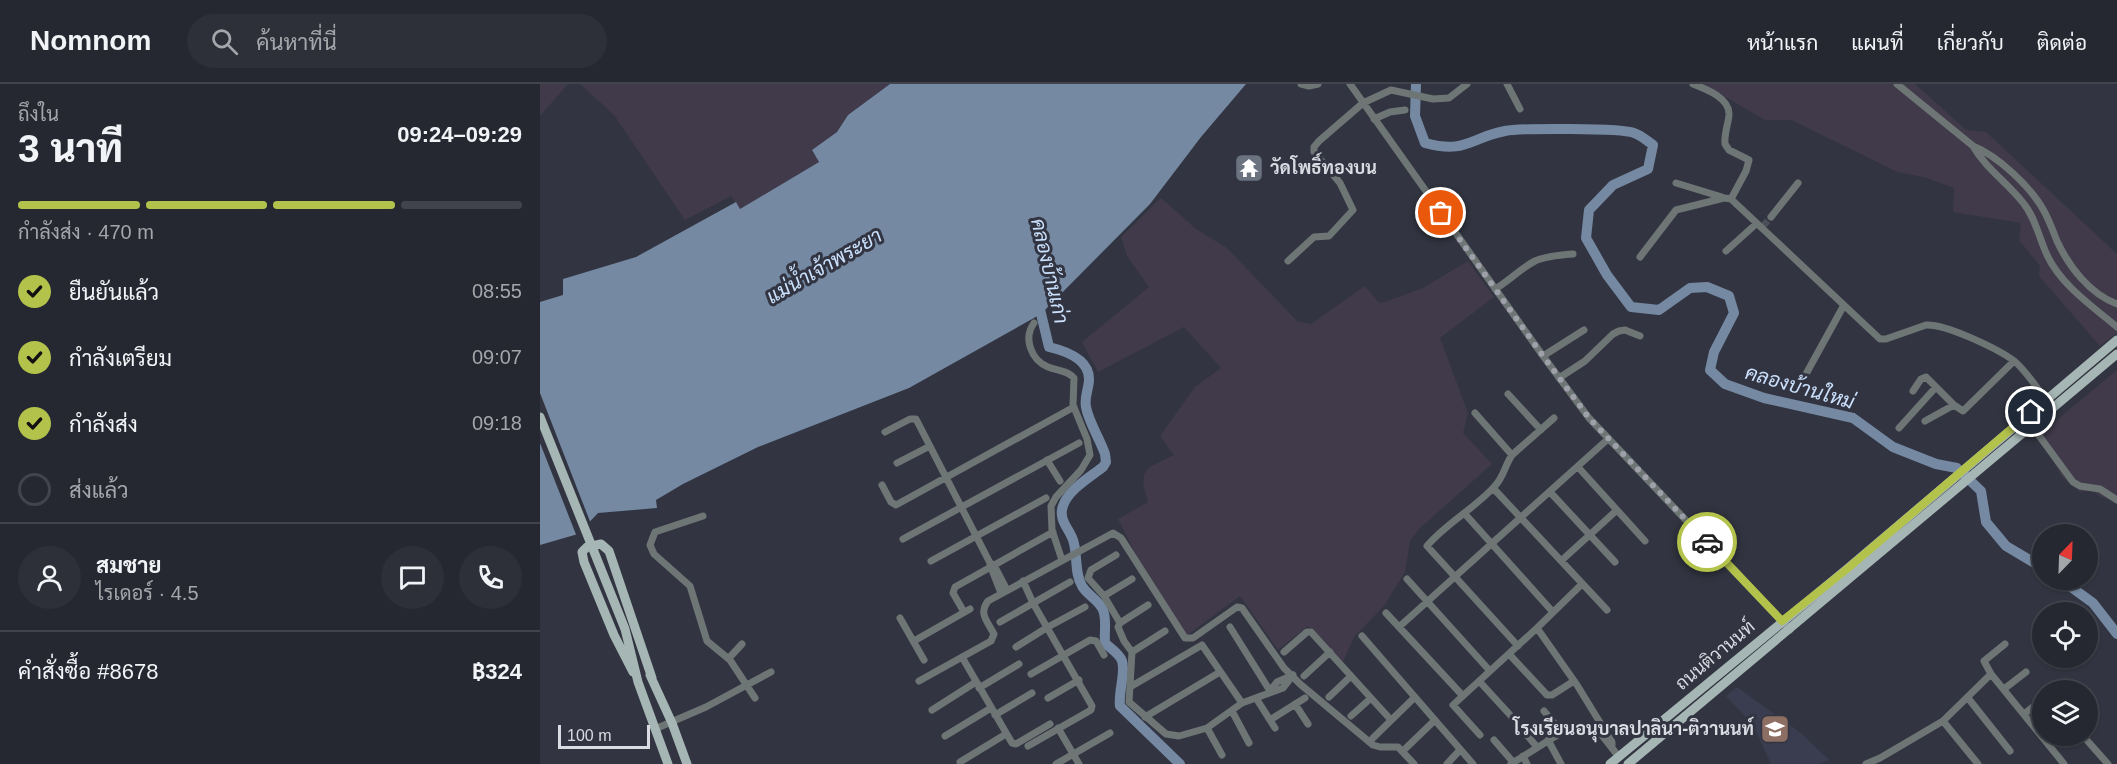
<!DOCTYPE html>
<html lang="th">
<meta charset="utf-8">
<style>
:root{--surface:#262831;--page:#2e3039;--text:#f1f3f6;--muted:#a4a6ab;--line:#42444d;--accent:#b3c24b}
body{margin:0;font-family:Arial,Sarabun,sans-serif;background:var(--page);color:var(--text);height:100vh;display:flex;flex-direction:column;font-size:22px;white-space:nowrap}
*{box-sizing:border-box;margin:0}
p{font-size:20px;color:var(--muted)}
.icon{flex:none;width:33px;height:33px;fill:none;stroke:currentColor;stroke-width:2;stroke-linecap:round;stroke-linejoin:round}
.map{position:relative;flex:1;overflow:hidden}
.side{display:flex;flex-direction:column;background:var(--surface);width:540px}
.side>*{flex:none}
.needle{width:39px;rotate:23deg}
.tools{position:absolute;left:1492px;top:440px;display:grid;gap:12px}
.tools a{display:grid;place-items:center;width:66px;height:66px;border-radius:50%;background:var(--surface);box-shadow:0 2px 4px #0004,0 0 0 2px var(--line);font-size:30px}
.scale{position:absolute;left:18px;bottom:15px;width:92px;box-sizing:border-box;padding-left:6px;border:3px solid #dadbe3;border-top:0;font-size:16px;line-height:21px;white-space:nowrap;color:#dadbe3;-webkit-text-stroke:4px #323541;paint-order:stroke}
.pin{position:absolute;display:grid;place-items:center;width:51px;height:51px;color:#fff;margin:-26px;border:3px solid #fff;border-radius:50%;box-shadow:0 2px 6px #0007}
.courier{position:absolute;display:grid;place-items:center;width:60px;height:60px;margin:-30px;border:4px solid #b3c24b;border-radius:50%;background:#fff;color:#222;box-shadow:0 2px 8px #0007}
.head em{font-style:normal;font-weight:800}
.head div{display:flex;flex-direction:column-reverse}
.head{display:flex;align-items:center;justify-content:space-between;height:102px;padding:0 18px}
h1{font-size:39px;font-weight:800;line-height:45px}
.bar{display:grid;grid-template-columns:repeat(4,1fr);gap:9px 6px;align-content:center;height:72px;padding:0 18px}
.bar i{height:8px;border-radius:4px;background:var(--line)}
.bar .active{background:var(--accent)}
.bar p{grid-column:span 4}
.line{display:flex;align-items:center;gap:15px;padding:0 18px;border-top:2px solid var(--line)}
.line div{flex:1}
.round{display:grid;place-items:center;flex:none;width:63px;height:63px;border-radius:32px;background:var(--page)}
ol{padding:0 18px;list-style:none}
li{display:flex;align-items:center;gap:18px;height:66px}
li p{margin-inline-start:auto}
li .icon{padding:6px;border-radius:50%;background:var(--accent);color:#111;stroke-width:4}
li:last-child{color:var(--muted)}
li i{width:33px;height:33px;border:3px solid var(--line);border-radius:50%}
header{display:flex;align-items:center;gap:36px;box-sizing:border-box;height:84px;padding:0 30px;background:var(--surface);border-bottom:2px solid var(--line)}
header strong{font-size:28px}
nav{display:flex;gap:33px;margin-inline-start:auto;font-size:21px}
.search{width:420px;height:54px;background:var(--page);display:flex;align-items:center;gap:15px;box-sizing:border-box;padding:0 21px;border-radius:33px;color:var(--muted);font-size:22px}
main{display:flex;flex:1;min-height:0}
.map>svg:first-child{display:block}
</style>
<header>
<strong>Nomnom</strong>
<div class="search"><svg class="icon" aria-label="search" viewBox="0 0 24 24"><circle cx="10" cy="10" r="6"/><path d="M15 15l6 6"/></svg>ค้นหาที่นี่</div>
<nav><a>หน้าแรก</a><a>แผนที่</a><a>เกี่ยวกับ</a><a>ติดต่อ</a></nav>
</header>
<main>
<section class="side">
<div class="head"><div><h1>3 นาที</h1><p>ถึงใน</p></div><em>09:24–09:29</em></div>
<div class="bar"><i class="active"></i><i class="active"></i><i class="active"></i><i></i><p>กำลังส่ง · 470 m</p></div>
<ol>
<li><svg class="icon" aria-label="check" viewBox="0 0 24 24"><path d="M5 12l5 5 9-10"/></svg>ยืนยันแล้ว<p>08:55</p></li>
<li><svg class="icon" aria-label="check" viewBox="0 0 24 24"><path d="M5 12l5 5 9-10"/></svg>กำลังเตรียม<p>09:07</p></li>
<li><svg class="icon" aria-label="check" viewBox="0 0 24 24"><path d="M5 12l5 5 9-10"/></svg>กำลังส่ง<p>09:18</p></li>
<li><i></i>ส่งแล้ว</li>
</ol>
<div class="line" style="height:108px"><a class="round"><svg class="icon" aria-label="person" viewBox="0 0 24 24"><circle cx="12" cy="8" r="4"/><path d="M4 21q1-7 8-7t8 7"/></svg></a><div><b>สมชาย</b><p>ไรเดอร์ · 4.5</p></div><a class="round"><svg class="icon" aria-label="chat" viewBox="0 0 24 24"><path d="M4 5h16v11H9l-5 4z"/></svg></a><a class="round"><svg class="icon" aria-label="phone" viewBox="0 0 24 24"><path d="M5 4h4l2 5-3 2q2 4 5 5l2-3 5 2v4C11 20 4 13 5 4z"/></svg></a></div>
<div class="line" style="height:78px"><div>คำสั่งซื้อ #8678</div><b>฿324</b></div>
</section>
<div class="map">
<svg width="1577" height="680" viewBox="0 0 1577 680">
<rect width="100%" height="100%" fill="#323541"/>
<path fill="#403a4a" d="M0 0H28L0 32Z
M40 0H350L308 31 297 48 272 66 279 78 200 125 191 112 145 136 74 31Z
M1163 0H1375L1426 46 1446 48 1577 170V249L1560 262 1499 192 1500 182 1479 156 1481 139 1413 128 1414 104 1384 93 1357 88 1252 36H1225Z
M621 114 656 145 687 164 757 237 771 240 825 202 839 219 845 218 883 204 928 177 954 213 900 254 928 329 923 349 952 380 879 445 870 457 865 488 844 522 814 553 803 578 768 542 738 566 700 512 646 552 600 479 578 435 608 418 603 400 604 391 609 383 634 371 620 352 655 303 681 284 644 243 558 288 542 258 609 203 587 172 581 153Z
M1577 286V418L1561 413 1553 407 1540 408 1522 393 1499 351Z"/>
<path fill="#393d4f" d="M1197 603 1261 649 1289 676 1278 680H1231L1213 641 1186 612Z"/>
<path fill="#7589a3" d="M350 0H706L661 53 610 120 501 230 369 304 218 363 143 400 116 416 117 424 58 429 38 450 0 461V218L23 211V195L96 173 196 118 200 125 279 78 272 66 297 48 308 31Z"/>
<path fill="#323541" d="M0 309 51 440 37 453 0 359Z"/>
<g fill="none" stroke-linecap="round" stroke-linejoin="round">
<path stroke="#7589a3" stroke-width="10" d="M876 0 875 32 885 59C926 70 929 54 965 47 979 44 1083 44 1094 49 1101 51 1107 57 1113 61L1108 85 1073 101 1049 126 1046 154 1067 191 1091 223 1119 226 1150 204 1167 203 1189 212 1194 229 1174 268 1170 286 1185 300 1224 314 1313 334 1353 363 1396 380 1417 384 1441 407 1446 438 1466 462 1503 484
M498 217 509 263C526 267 549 275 549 295 549 305 544 312 546 323 549 339 560 355 565 370L566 378 563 383C550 393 528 406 523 422 518 436 529 444 533 456 538 470 534 489 542 502 547 511 559 516 563 526 567 535 564 549 565 559 570 564 580 570 582 577 586 588 578 609 580 622L640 680
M1520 495 1553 519 1577 550"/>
<path stroke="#4b4e59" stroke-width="7" stroke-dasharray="7 3.5" stroke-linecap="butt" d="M1223 142 1231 133"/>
<path stroke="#6e7675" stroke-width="7" d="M761 0 769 2 778 0
M810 0 1003 272 1049 334 1250 546
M967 0 980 25
M1153 0C1166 5 1190 14 1189 31 1188 41 1184 50 1185 60L1189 66 1209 76 1206 87 1191 115 1340 255H1346L1386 241C1406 240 1456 264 1473 276 1484 284 1497 304 1506 316
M1357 0 1433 62C1458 72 1491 103 1504 127 1509 136 1513 147 1517 157 1529 183 1550 210 1577 220
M834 35 850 28 865 26
M1433 62C1446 85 1468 99 1484 120 1496 135 1499 154 1507 171 1521 201 1552 222 1577 243
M1136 99 1182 113
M1231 133 1258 99
M1186 167 1216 140
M1100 173 1136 126 1184 114 1191 115
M748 177 774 153 789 152 813 126 800 99 774 68V63L779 57 823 19 851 6 893 15 909 14 927 0
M955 205C969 197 981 184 995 177 1006 172 1020 171 1033 170
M494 239C483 254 491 276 508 283 518 287 527 286 534 294L533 321 547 355 550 371 541 386 516 413 511 422 512 446 522 476
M1003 272 1044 246
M1266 290 1304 221
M1019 294 1045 277 1073 250 1079 247 1085 246 1100 252
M1373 307 1381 295 1386 293 1414 321
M968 310 1001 346
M935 329 972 371
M1385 337 1414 321 1423 327 1474 277
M1492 342 1533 398 1540 402 1560 405 1577 416
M1359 344 1396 303
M345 348 370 335H376L450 479 454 481 467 506
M507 376 520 397
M357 379 390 362
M1038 383 1105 457
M342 401 351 418 356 421 534 323
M953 404 1067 526
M1010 408 1075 478
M925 430 1012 527
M163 432 115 448 110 461 114 470 150 502 167 557 190 576 215 614
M363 455 539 359
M576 471 551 486 548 494 564 512 580 539 578 543 584 557 592 568 589 618 626 650 639 652 667 644 702 619 743 604 753 591
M391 477 506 414
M1021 477 1077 426
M450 481 461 509
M867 495 950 587
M483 497 493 519 552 622 551 626 488 662
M564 512 592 495
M424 528 413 509 415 503 513 448
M846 529 923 612
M360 534 384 576
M460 538 530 498
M580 539 608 521
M690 543 730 607
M859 543 1068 355
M997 544 1037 601 1072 658V664
M822 552 933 680
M374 557 430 525
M978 562 887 462C904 441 935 424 954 403 964 393 964 383 972 371L1014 334
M476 563 508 543 545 523
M592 568 625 547
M744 568 767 548H771L851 636
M969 570 1007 611H1012L1034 597
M422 573 472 659 476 660 510 640
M189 574 202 560
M491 590 550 556 556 557 564 571
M1451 590 1444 577 1465 560
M764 592 790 568
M379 597 451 557 454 550C448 538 438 530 448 517L573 449 581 454 645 554H653L697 523 702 524 744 584 760 600 833 661 840 663H858L874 680
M939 597 972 633
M590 603 662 561 702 619
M439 604 479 580
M1464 605 1486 588
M730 607 737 598 753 591
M789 613 811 592
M508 614 539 596
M716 614 735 644
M1428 614 1470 667
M755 620 768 640
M392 626 436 598
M692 627 709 659
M1484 630 1502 616
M455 631 492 609
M811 632 831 614
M605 633 680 588
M730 636 765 614
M1403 637 1438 680
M980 643 997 663
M1062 643 1061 650 1079 673
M518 644 539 680
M667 644 682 671
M115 645 166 623 231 588
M940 651 913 621 997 544 1042 500
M405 652 451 624
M1544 653 1568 680
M833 654 875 613
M954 656 973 678
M1008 656 1021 680
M866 664 895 636
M983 672 987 680
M420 678 466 650
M516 680 570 649
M907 680 920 666
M971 680 1019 650 1020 646 1004 627
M1326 680 1340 674 1403 637 1451 590 1524 680"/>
<path stroke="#a5b6b4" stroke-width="9" d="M0 333 85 545 98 598 128 680
M93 588 74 551 44 478 42 468 47 463 61 460 69 467 112 594
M110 591 132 639 147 680
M1070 680 1307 485 1577 256
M1088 680 1577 270"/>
</g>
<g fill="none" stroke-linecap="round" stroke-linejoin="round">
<path stroke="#9fa1aa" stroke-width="6" stroke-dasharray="0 10.8" d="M901 129 1003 272 1049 334 1167 458"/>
<path stroke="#b3c24b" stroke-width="8" d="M1167 458 1242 537 1307 485 1491 328"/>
</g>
<defs>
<g id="temple-square" transform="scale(1.5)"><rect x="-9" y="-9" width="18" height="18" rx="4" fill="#6b7280" stroke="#323541"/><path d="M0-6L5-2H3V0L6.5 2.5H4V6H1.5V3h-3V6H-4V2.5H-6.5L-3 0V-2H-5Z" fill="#fff"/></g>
<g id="school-square" transform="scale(1.5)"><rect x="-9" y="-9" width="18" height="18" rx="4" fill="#8d6e63" stroke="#323541"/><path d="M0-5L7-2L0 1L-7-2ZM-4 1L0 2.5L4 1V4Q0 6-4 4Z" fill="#fff"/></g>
</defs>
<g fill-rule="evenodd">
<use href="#temple-square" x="709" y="84"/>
<use href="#school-square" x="1235" y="645"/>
</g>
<g text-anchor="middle" stroke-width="6" stroke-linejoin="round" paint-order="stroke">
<g font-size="18" font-weight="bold" fill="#dadbe3" stroke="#323541" text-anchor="start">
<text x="730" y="90">วัดโพธิ์ทองบน</text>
<text x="1214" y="651" text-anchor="end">โรงเรียนอนุบาลปาลินา-ติวานนท์</text>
</g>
<g font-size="18" fill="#dadbe3" stroke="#323541">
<text transform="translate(1175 571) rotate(-40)" y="6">ถนนติวานนท์</text>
</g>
<g font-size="20" font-style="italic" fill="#cbe1fd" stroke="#323541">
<text transform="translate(284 182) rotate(-30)" y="7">แม่น้ำเจ้าพระยา</text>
<text transform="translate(510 187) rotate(77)" y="7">คลองบ้านเก่า</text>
<text transform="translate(1260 303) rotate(16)" y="7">คลองบ้านใหม่</text>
</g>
</g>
</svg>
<div class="tools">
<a><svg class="needle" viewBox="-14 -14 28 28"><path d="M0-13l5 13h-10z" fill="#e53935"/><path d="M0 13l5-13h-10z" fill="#a4a6ab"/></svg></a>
<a><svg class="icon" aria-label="locate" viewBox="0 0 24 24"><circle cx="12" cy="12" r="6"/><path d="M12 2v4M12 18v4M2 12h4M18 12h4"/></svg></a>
<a><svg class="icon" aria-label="layers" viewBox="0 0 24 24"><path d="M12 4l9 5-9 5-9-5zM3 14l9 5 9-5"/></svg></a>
</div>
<div class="scale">100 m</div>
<div class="pin" style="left:901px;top:129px;background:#ea580c"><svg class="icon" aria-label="bag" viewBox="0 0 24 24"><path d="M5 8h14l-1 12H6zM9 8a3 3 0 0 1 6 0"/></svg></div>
<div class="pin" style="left:1491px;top:328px;background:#1f2937"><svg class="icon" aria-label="home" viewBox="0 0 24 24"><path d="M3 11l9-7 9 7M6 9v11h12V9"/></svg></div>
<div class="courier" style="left:1167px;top:458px"><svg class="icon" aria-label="car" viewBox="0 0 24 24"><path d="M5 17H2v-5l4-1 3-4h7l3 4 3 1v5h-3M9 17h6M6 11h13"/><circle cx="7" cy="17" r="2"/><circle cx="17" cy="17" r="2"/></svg></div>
</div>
</main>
